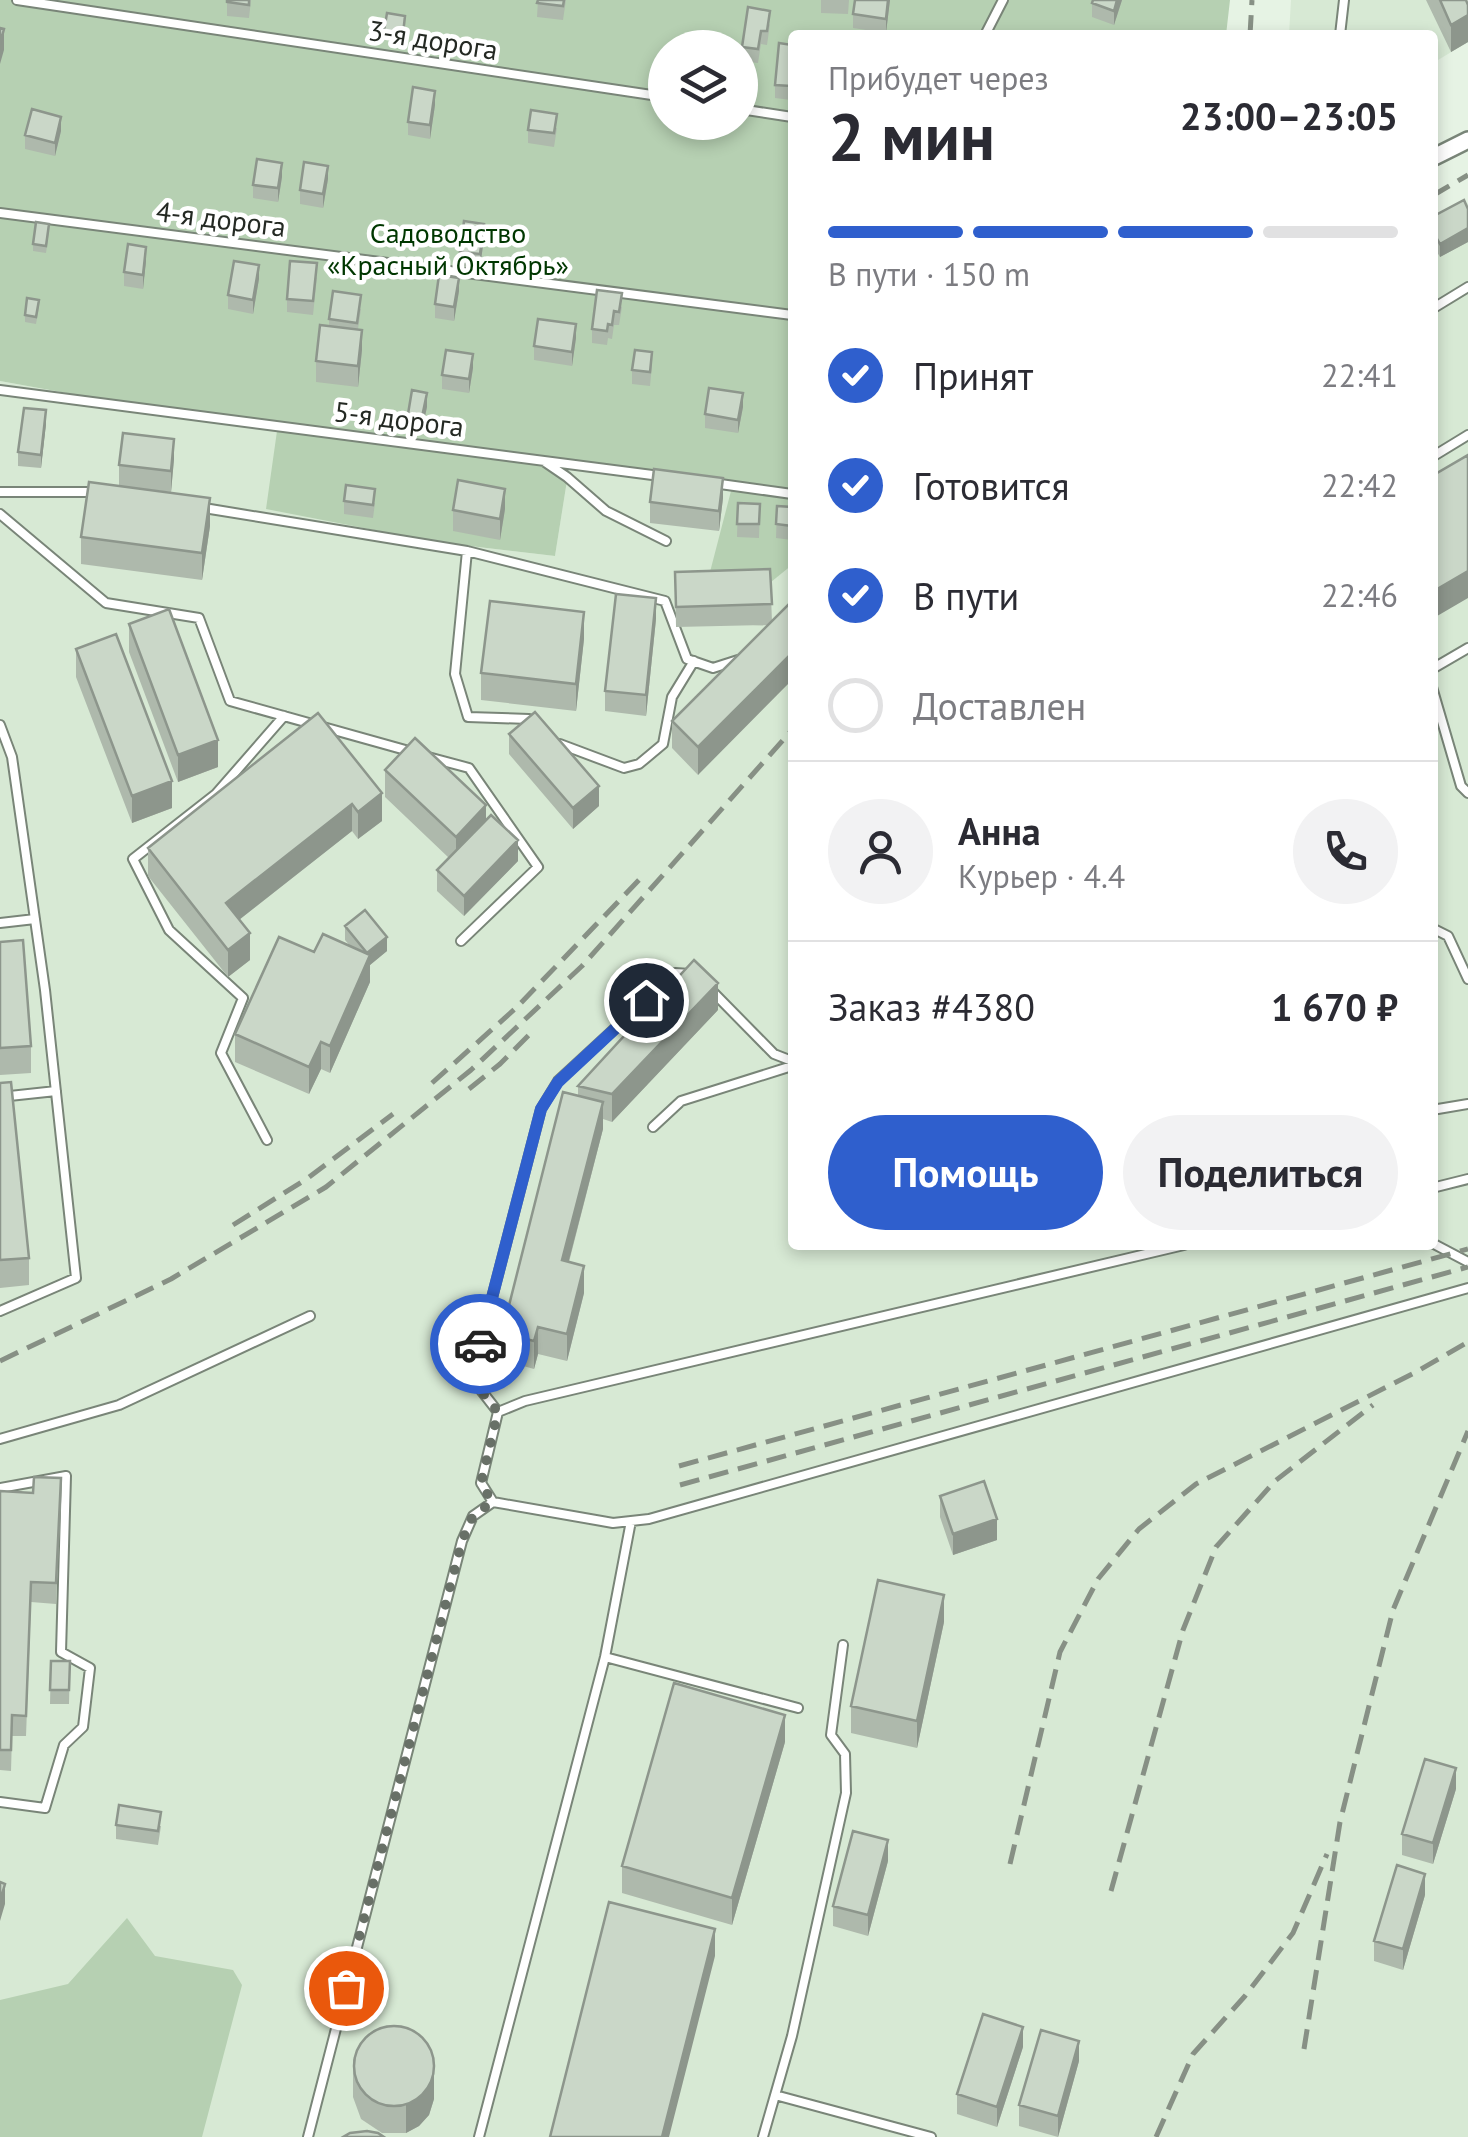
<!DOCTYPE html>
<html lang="ru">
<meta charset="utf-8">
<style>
:root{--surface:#fff;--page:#f2f2f3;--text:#2b2b33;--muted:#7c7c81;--line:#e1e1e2;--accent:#2f5fcd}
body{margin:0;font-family:"PT Sans",sans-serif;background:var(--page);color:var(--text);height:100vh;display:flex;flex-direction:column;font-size:38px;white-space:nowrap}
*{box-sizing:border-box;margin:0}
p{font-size:32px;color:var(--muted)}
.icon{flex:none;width:55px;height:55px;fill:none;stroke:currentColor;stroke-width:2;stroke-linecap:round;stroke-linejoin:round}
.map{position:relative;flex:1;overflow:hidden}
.details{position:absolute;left:788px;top:30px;width:650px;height:1220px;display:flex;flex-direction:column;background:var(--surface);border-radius:10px;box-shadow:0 5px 15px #0003}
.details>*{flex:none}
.buttons{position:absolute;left:648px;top:30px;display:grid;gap:20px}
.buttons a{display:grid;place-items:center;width:110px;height:110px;border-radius:50%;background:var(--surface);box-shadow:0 5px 15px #0003;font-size:50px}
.pin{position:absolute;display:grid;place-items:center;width:85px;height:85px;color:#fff;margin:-42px;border:5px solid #fff;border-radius:50%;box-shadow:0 2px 10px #0007}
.courier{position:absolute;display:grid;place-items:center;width:100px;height:100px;margin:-50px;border:8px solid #2f5fcd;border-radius:50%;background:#fff;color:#222;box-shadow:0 2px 12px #0007}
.summary em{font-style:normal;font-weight:700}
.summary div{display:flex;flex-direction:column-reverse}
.summary{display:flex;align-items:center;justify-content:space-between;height:170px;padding:0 40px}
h1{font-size:65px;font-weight:700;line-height:75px}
.bar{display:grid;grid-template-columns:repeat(4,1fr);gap:15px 10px;align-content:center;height:120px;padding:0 40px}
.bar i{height:12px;border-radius:8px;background:var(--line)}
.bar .selected{background:var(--accent)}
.bar p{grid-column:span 4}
.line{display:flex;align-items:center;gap:25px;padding:0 40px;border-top:2px solid var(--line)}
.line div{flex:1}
.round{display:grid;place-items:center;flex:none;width:105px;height:105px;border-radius:52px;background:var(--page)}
ol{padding:0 40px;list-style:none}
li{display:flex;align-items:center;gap:30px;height:110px}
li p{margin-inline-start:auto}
li .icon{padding:10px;border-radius:50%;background:var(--accent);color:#fff;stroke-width:4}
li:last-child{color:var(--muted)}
li i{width:55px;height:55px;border:5px solid var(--line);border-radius:50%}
.button{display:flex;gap:20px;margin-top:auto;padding:20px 40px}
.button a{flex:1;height:115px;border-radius:60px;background:var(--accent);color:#fff;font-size:40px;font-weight:700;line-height:115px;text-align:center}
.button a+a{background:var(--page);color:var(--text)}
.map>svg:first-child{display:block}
</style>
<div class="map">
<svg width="1468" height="2137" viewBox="0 0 1468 2137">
<rect width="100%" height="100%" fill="#e6f3e4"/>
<path fill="#d7e9d4" d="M1291 0H1452L1468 42 1433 63 1432 35H1289Z
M1468 203V2137H0V381L277 431 436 542 555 556 569 468 731 491 770 582 792 565V1245H1432V225Z"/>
<path fill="#b6d0b2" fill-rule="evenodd" d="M0 0H1230L1226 35H792V565L771 582 710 572 731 491 569 468 555 556 436 542 266 509 277 431 0 381ZM665 48H740V122H665Z
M127 1918 155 1956 233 1970 242 1985 202 2137H0V2000L68 1984Z"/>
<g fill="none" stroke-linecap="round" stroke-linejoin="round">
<g stroke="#798578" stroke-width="12">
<path id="service" d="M17 0 665 97
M985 35 1003 0
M1340 35 1344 0
M740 109 792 117
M0 213 792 315
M1432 309 1468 287
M0 390 660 476
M1432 457 1468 435
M545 462 567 477 606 511 666 541
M713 483 792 494
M0 492H96
M204 508 467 551 665 601 687 659 713 668 738 660
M0 514 106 603 199 618 230 701 409 751
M467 551 455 674 468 717 529 719 534 722
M1432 669 1468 648
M1432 687 1461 786 1468 793
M0 725 12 757 45 990 76 1278 0 1311
M560 744 624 768 639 764 663 744 672 697 694 661
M428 757 469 768 538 867 461 941
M0 923 35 919
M1432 928 1448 936 1468 979
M712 991 774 1054 792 1061
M0 1097 56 1091
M1432 1110 1468 1104
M653 1127 681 1101 792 1066
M267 1140 221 1053 243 998 169 930 133 859 216 794 284 716
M1432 1188 1468 1179
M1432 1243 1468 1262
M498 1412 481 1483 493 1502 613 1523 649 1519 1468 1288
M498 1412 525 1401 1184 1245
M498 1412 477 1385 473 1371 541 1109 558 1081 675 973 690 974
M0 1439 119 1405 310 1316
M0 1488 66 1476 61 1652 90 1668 83 1727 64 1745 45 1808 0 1802
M605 1657 798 1708
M775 2095 931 2137
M308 2137 462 1541 473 1516 493 1502
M479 2137 605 1657 631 1521
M763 2137 792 2036 846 1793 845 1754 831 1735 843 1645"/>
</g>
<g stroke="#798578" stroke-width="20">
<path id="minor" d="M1432 158 1468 140"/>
</g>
<use href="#service" stroke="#fff" stroke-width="8"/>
<use href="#minor" stroke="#fff" stroke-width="15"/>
<path stroke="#879085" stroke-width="5" stroke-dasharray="20 10" stroke-linecap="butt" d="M1250 35 1252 0
M1432 196 1468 175
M432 1083 516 1008 639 880
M469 1089 500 1064 532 1032
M233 1225 308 1178 393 1114
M0 1361 171 1279 326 1187 471 1070 582 966 792 730
M679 1466 1468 1249
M680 1485 1468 1267
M1010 1864 1060 1652 1098 1579 1139 1529 1196 1484 1416 1372 1468 1342
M1111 1891 1183 1630 1216 1547 1275 1481 1373 1405
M1304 2049 1340 1822 1393 1610 1468 1431
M1156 2137 1193 2054 1245 1996 1293 1933 1327 1854"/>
</g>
<path fill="#aeb9ac" d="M227 0H251L249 18 227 16Z
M538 0H566L563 20 537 17Z
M821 0H849L848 14 821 13Z
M890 0 886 33 853 28V14Z
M1122 0 1114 25 1092 17V3Z
M1426 0H1466L1468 5V42L1451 52Z
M405 23 403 41 384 38V31Z
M770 24 767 45 761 44 758 63 742 61V47Z
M792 45 791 100 775 98V85Z
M435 105 430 139 408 135V122Z
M557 128 554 147 528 143V130Z
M61 131 55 156 25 149V135Z
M282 177 278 202 253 198V185Z
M328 179 323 208 300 204V190Z
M1468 209V242L1440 257 1432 244V217Z
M49 231 46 253 33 251V244Z
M484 238 480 268 460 266V252Z
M146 261 143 289 124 286V272Z
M317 277 313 315 287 312V299Z
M259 279 253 314 228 309V295Z
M597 290 622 307 619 325H614L612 339 608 338 607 345 592 343V329Z
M459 291 454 321 435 318V304Z
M39 307 36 324 25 322V315Z
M361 309 358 329 362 350 358 387 316 382V361L329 326V319Z
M576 338 572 366 534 360V346Z
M652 365 650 386 632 384V370Z
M473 368 469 393 442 389V375Z
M427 407 422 430 408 428V414Z
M743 407 738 433 705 428V414Z
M46 424 41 468 18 466V452Z
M174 459 171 492 119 486V465Z
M723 498 719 531 650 523V502Z
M344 501 375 503 373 518 344 514Z
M738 503 760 504 759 538 737 537Z
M777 506 792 507V540L776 538Z
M505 509 500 540 453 531V510Z
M210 526 202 580 81 564V537Z
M770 569 772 622 698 775 672 748V721L769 625 676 627 675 572Z
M656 619 646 716 605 711V691Z
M129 624 218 767 178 782 129 652Z
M584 639 576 711 481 700V673Z
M76 649 172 808 132 823 76 677Z
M318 713 382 821 358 839 352 831 239 920 250 960 228 977 148 876V848Z
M509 734 599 806 573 829 509 754Z
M385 770 486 820 518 861 464 916 437 891V870L449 858 385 797Z
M345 926 387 951 370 965V982L330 1073 321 1069 309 1094 235 1062V1034L314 952 351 947 345 940Z
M0 942 31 1046V1073L0 1075Z
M718 1010 612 1122 603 1119V1129L569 1262 584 1293 567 1361 538 1354 534 1369 502 1360V1333L578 1096V1086Z
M0 1083 29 1258V1285L0 1288Z
M0 1491 61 1498 56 1604 31 1602 26 1736H12L11 1771 0 1770Z
M940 1496 997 1540 953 1555 940 1517Z
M944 1622 917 1748 851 1733V1706Z
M51 1661H70L69 1704H50Z
M785 1742 732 1925 622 1893V1866Z
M1456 1789 1433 1864 1402 1855V1834Z
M116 1825 161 1826 158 1845 116 1839Z
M888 1861 868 1936 833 1926V1906Z
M1425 1895 1403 1970 1374 1961V1941Z
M1023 2047 997 2127 957 2114V2094Z
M353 2059 434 2099 429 2115 419 2126 406 2133H382L361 2119 353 2097Z
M1079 2061 1058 2137 1019 2126V2105Z"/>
<path fill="#8d968c" d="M888 0H890L886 33V19Z
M1117 0H1122L1114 25V11Z
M1468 15V42L1451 52V25Z
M4 29V50L0 64V44Z
M435 91V105L430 139V125Z
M61 117V131L55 156V143Z
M282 163V177L278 202V188Z
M328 166V179L323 208V194Z
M484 224V238L480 268V254Z
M1468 228V242L1440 257V244Z
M146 247V261L143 289V275Z
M259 265V279L253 314V300Z
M459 278V291L454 321V307Z
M576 324V338L572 366V352Z
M362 330V350L358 387V366Z
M473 354V368L469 393V379Z
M427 393V407L422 430V417Z
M743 393V407L738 433V420Z
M46 410V424L41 468V455Z
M174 439V459L171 492V471Z
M723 478V498L719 531V511Z
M505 489V509L500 540V519Z
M210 498V526L202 580V553Z
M1468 571V598L1432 619V592Z
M656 598V619L646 716V695Z
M584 612V639L576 711V684Z
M792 653V680L698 775V747Z
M218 740V767L178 782V755Z
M172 781V808L132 823V796Z
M599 786V806L573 829V808Z
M382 793V821L358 839V812Z
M352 804V831L226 930V903Z
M486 805V832L456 864V837Z
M518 840V861L464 916V896Z
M250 933V960L228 977V950Z
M387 937V951L370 965V982L330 1073V1046L367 953Z
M718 983V1010L612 1122V1094Z
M321 1042V1069L309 1094V1067Z
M603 1102V1129L562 1287V1260Z
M584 1266V1293L567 1361V1334Z
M538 1327V1354L534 1369V1341Z
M997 1519V1540L953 1555V1534Z
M944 1595V1622L917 1748V1721Z
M785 1715V1742L732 1925V1898Z
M1456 1768V1789L1433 1864V1843Z
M888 1840V1861L868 1936V1915Z
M1425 1874V1895L1403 1970V1949Z
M5 1884V1904L0 1921V1901Z
M715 1929V1956L669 2137H662Z
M1023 2027V2047L997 2127V2107Z
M1079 2041V2061L1058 2137V2116Z
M434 2072V2099L429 2115 419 2126 406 2133V2105Z"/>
<path fill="#cad7c8" stroke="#8d968c" stroke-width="2.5" d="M227 0H249V5L227 2Z
M538 0H564L563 6 537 3Z
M855 0H888L886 19 853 14Z
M1093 0H1117L1114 11 1092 3Z
M1440 0H1466L1468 5V15L1451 25Z
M748 7 770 11 767 31H761L758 49 742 47Z
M387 13 405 16 403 34 384 31Z
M0 28 4 29 0 44Z
M779 43 792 45 791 86 775 85Z
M413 87 435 91 430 125 408 122Z
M32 109 61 117 55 143 25 135Z
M531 110 557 114 554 133 528 130Z
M257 159 282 163 278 188 253 185Z
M304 162 328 166 323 194 300 190Z
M1464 200 1468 209V228L1440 244 1432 230V217Z
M464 221 484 224 480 254 460 252Z
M36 222 49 224 46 246 33 244Z
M128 244 146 247 143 275 124 272Z
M234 261 259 265 253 300 228 295Z
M290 261 317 263 313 301 287 299Z
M439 275 459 278 454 307 435 304Z
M597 290 622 293 619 312 614 311 612 325 608 324 607 331 592 329Z
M333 291 361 295 357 323 329 319Z
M27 298 39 300 36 317 25 315Z
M538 319 576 324 572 352 534 346Z
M320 325 362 330 358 366 316 361Z
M446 350 473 354 469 379 442 375Z
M635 350 652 352 650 372 632 370Z
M709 388 743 393 738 420 705 414Z
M412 390 427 393 422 417 408 414Z
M24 408 46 410 41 455 18 452Z
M123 433 174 439 171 471 119 465Z
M1468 455V571L1432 592V476Z
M654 469 723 478 719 511 650 502Z
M458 480 505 489 500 519 453 510Z
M89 482 210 498 202 553 81 537Z
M346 485 375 489 373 505 344 501Z
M738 503 760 504 759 524H737Z
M777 506 792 507V526L776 524Z
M770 569 772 604 676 607 675 572Z
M616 594 656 598 646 695 605 691Z
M490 601 584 612 576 684 481 673Z
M792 601V653L698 747 672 721Z
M169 609 218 740 178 755 129 624Z
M116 634 172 781 132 796 76 649Z
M535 712 599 786 573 808 509 734Z
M318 713 382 793 358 812 352 804 226 903 250 933 228 950 148 848Z
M415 738 486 805 456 837 385 770Z
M491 815 518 840 464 896 437 870Z
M365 910 387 937 367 953 345 926Z
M323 934 370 955 330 1046 321 1042 309 1067 235 1034 279 937 314 952Z
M23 940 31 1046 0 1048V942Z
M694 960 718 983 612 1094 578 1086Z
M11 1082 29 1258 0 1260V1083Z
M563 1092 603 1102 562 1260 584 1266 567 1334 538 1327 534 1341 502 1333Z
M34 1477 61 1478 56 1583 31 1582 26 1716 12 1715 11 1750H0V1491L33 1493Z
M984 1481 997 1519 953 1534 940 1496Z
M878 1580 944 1595 917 1721 851 1706Z
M51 1661H70L69 1690H50Z
M674 1683 785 1715 732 1898 622 1866Z
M1425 1759 1456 1768 1433 1843 1402 1834Z
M119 1805 161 1812 158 1831 116 1825Z
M853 1831 888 1840 868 1915 833 1906Z
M1397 1865 1425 1874 1403 1949 1374 1941Z
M0 1882 5 1884 0 1901Z
M609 1902 715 1929 662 2137H550Z
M983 2014 1023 2027 997 2107 957 2094Z
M354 2066a40 40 0 1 1 80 0a40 40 0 1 1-80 0Z
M1041 2030 1079 2041 1058 2116 1019 2105Z
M367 2131 378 2133 384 2137H343L350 2133Z"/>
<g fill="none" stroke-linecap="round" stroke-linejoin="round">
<path stroke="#687067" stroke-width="10" stroke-dasharray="0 18" d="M346 1988 462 1541 473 1516 492 1502 481 1483 498 1412C474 1382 470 1382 480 1344"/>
<path stroke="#2f5fcd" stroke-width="12" d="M480 1344 541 1109 558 1082 646 1000"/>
</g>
<g text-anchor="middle" stroke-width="9" stroke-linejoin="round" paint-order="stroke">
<g font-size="28" fill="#242923" stroke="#fff">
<text transform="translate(433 40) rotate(9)" y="10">3-я дорога</text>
<text transform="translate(221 219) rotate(7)" y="10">4-я дорога</text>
<text transform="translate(399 419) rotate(7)" y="10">5-я дорога</text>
</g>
<g font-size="28" fill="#003700" stroke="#fff">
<text x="448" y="243">Садоводство<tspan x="448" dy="32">«Красный Октябрь»</tspan></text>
</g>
</g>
</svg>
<div class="buttons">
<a><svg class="icon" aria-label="layers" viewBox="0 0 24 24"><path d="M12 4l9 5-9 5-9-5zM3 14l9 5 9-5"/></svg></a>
</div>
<div class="pin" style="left:346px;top:1988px;background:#ea580c"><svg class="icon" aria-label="bag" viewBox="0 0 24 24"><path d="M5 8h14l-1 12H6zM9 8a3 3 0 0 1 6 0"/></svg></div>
<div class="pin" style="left:646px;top:1000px;background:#1f2937"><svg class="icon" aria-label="home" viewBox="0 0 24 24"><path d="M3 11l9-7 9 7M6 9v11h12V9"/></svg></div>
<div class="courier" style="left:480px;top:1344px"><svg class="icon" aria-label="car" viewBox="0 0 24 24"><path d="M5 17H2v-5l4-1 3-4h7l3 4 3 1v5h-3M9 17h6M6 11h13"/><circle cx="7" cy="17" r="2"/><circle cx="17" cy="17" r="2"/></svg></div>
<section class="details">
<div class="summary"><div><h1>2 мин</h1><p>Прибудет через</p></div><em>23:00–23:05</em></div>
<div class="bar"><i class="selected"></i><i class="selected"></i><i class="selected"></i><i></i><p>В пути · 150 m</p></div>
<ol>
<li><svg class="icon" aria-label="check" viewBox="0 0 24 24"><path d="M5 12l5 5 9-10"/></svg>Принят<p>22:41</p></li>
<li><svg class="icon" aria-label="check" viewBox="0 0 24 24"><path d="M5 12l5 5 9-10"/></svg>Готовится<p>22:42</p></li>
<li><svg class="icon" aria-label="check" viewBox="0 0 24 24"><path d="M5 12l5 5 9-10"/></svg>В пути<p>22:46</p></li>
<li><i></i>Доставлен</li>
</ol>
<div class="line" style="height:180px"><a class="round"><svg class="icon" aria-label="person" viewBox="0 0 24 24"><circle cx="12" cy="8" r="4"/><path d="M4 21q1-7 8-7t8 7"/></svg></a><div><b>Анна</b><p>Курьер · 4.4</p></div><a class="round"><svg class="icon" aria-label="phone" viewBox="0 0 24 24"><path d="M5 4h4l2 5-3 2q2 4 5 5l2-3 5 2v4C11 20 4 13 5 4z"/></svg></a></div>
<div class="line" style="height:130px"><div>Заказ #4380</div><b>1 670 ₽</b></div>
<div class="button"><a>Помощь</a><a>Поделиться</a></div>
</section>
</div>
